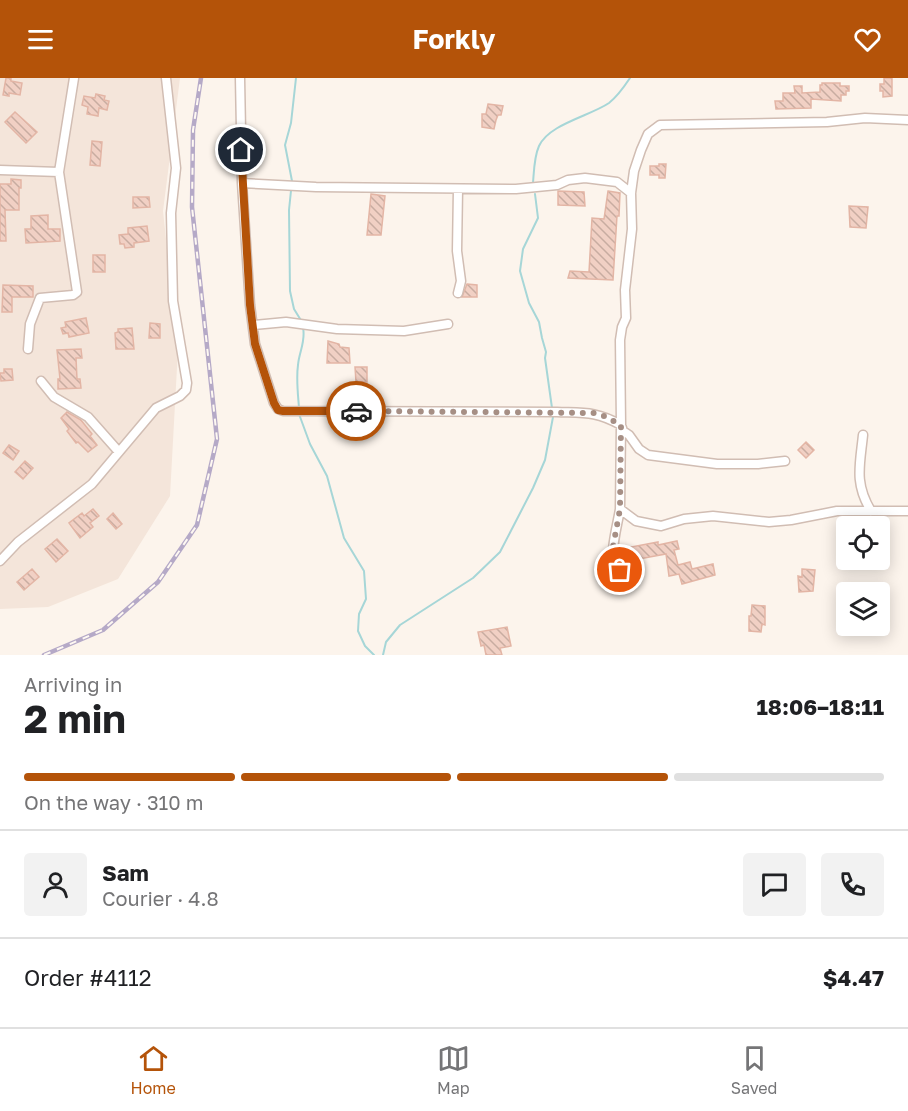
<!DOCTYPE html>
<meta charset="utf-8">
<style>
:root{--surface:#fff;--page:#f2f2f2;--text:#202124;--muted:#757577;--line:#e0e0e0;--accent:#b45309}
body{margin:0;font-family:"Golos Text",sans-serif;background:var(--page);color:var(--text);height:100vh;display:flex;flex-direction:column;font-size:22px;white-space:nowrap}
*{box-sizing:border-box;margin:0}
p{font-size:20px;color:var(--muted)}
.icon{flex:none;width:33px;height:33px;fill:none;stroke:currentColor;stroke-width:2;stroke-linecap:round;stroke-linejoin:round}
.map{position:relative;height:577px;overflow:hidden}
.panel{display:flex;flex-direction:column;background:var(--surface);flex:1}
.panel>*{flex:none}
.buttons{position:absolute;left:836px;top:438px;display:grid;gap:12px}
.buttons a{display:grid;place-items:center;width:54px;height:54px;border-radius:6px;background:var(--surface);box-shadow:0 3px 15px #0003;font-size:30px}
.pin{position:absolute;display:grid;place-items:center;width:51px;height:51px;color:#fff;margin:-26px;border:3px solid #fff;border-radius:50%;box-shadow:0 2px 6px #0007}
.courier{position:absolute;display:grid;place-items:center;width:60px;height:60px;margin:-30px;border:4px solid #b45309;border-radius:50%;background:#fff;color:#222;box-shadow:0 2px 8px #0007}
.headline em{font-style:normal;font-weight:700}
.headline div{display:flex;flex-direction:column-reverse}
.headline{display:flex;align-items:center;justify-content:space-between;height:102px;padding:0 24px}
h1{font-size:39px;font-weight:700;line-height:45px}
.bar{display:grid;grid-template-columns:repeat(4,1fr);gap:9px 6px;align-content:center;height:72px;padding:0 24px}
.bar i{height:8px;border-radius:4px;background:var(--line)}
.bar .on{background:var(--accent)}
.bar p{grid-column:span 4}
.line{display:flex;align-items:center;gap:15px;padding:0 24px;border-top:2px solid var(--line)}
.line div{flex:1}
.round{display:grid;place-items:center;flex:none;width:63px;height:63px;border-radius:6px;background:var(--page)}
header{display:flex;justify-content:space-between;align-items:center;height:78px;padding:0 24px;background:var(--accent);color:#fff;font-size:27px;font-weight:700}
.menu{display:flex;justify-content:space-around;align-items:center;height:84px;border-top:2px solid var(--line);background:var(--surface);font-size:16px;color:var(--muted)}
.menu a{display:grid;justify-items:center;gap:3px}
.menu .on{color:var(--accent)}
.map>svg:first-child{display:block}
</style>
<header><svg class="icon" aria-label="menu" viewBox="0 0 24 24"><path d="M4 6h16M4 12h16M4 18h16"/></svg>Forkly<svg class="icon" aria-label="heart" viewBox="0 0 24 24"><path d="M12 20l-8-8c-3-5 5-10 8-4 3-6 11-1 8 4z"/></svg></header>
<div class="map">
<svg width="908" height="577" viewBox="0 0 908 577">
<defs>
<pattern id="building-back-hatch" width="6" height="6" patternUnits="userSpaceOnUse" patternTransform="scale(1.5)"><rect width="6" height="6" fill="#f1d0c4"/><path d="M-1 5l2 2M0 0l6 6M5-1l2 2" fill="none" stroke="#c8aca1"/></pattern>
</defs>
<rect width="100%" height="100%" fill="#fcf4ec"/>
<path fill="#f4e5da" d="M0 0H180L163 133 178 271 170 418 118 501 48 529 0 531Z"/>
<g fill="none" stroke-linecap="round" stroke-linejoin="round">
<path stroke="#a6d6d7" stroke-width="2" d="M296 0 291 45 285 67 292 103 289 132 290 213 294 231 302 244
M533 105C534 93 534 79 539 68 549 46 590 38 609 25 618 18 624 9 630 0
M535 116 538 140 523 171 520 193 529 225 539 244 542 260 546 274 545 280 552 330
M299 330C298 316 296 301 298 287 299 274 306 263 303 250
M299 336 310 366 327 398 344 460 364 493 366 521 359 536 358 553 365 568 374 577
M383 577 386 564 400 547 473 500 500 474 533 410 545 382 553 339"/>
</g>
<path fill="url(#building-back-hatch)" stroke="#e3b5a5" stroke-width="1.5" d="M6 0H11V3L22 5 20 17 9 15V18L3 17Z
M884 0H892V18L883 19V13H880V6H884Z
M822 5H840V8H849V13H846V17H841V23L811 21V30L776 31 775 23H783V15H795L794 8H802V15L820 14V7H822Z
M96 16 105 18 104 22 109 23 107 32 99 30 98 38 87 36 88 29 82 27 84 18 95 20Z
M488 26 503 28 501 37H498L496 42 494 51 482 49V36H486Z
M15 34 37 54 26 65 5 44Z
M92 63 102 64 100 88 90 87Z
M659 86H666L665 100H659V97H650V88H659Z
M11 101 21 102V110H19V132H5L6 163H0V106H11Z
M558 113 584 114 585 128 558 127Z
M608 113 620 115 619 138H617L613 202 568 200 570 193 589 194 592 140 604 141Z
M371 116 385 118 381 157H367Z
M133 119H149L150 129 133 130Z
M849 128 868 129 866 150 850 149Z
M48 137V151H60V163L26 165 25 151H31V138Z
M147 148 149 163 134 165V169L125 170 124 166H120L119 157 128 156V150Z
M93 177H105V194H93Z
M467 206 477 207V219H462Z
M3 207 33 208V219H12V234H2Z
M86 240 89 255 69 259 68 255 63 256 61 250 66 249 65 244Z
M150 245 160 246V260H149Z
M132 250 134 271H116L115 255 118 254V251Z
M328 263 339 266 340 269 349 270 350 285H327Z
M81 271 82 280H76L77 301H80L81 310 58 311V301H60L57 272Z
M355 289H367V304H356Z
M4 291H12L13 302 1 303 0 295H4Z
M67 334 81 342 92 356 90 358 97 367 88 374 78 364 76 365 67 353 69 351 61 340Z
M806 364 814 372 806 380 798 372Z
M9 367 19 373 13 382 3 375Z
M25 383 33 390 23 401 15 394Z
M93 431 99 438 90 445 93 449 80 460 69 445 82 435 84 438Z
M113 435 122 446 116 451 107 441Z
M57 461 68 473 56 484 45 471Z
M677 463 679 471 674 472 678 487 690 484 692 491 713 486 715 497 682 506 679 496 669 498 666 476 634 482 631 469 658 464V467Z
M32 491 39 499 24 512 17 504Z
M802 491 815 492 813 513 799 514 798 498 802 499Z
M752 527 765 528V547L762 546 761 554 749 553V538H751Z
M507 549 511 568 500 570 502 577H486L484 567 481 568 478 554Z"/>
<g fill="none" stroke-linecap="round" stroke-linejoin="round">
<g stroke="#d1bdb3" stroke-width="11">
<path id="minor" d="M240 0 242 105 250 227 255 266 274 325 278 331 283 333 557 334C584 335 596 333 621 347L620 431
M0 92 59 94 74 0
M242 105 316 109 516 111 557 107 568 102 585 100 617 104 631 115
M458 111 457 173 461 203 458 215
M253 247 286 244 337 251 404 253 448 246
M28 271 30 246 40 220 73 217 77 214 59 94
M41 303 54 319 88 339 119 374
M863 357C860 387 854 405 871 433
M785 383 758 386H717L648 377 639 371 629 357 623 353 621 347 620 262 622 249 626 240 625 212 632 151 631 115 634 93 641 72 648 56 660 47 827 44 865 40 908 42
M0 483 18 464 92 406 156 330 180 318 186 312 187 305 173 223 171 135 176 90 166 0
M627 496C623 494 618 492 615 487 609 475 618 445 620 431L636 443 661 448 684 441 713 438 769 444 791 442 837 433H908"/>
</g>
<use href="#minor" stroke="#fff" stroke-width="8"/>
<g stroke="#b5a9c7" stroke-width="4.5">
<path id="rail" d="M44 577 103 552 158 504 197 447 217 361 192 129 193 52 201 0"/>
</g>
<use href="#rail" stroke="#fef8f2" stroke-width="2" stroke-dasharray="7" stroke-linecap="butt"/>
</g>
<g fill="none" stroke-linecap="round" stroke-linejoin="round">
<path stroke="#a68f85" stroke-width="6" stroke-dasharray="0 10.8" d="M356 333 595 335 604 338 621 347 620 431 613 469 615 487 620 492"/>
<path stroke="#b45309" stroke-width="8" d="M241 72 250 227 255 266 274 325 278 332 283 333H356"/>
</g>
</svg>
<div class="buttons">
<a><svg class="icon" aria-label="locate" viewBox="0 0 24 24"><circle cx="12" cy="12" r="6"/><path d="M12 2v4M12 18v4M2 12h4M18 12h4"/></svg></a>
<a><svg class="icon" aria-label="layers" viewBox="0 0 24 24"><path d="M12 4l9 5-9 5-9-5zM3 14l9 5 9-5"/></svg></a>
</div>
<div class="pin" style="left:620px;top:492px;background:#ea580c"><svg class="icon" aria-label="bag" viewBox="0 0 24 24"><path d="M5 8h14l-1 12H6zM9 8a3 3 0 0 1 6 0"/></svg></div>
<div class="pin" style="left:241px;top:72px;background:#1f2937"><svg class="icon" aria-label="home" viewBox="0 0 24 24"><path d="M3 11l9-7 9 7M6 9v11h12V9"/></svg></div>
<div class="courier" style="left:356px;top:333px"><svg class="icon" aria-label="car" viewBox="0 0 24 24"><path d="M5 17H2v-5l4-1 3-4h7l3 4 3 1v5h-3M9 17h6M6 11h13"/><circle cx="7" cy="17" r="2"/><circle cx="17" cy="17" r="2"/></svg></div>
</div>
<section class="panel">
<div class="headline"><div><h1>2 min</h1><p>Arriving in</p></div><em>18:06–18:11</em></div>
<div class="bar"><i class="on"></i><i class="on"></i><i class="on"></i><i></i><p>On the way · 310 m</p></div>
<div class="line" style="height:108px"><a class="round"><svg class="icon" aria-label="person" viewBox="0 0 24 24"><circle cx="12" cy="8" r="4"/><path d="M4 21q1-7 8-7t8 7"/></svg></a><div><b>Sam</b><p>Courier · 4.8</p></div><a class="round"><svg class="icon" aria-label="chat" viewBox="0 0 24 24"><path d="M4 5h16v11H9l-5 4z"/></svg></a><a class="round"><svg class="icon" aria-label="phone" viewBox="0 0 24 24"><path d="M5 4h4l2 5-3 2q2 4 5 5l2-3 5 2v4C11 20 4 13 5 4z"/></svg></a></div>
<div class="line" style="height:78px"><div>Order #4112</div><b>$4.47</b></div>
</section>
<nav class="menu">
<a class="on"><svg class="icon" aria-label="home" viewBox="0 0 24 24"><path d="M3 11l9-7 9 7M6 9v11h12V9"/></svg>Home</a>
<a><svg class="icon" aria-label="map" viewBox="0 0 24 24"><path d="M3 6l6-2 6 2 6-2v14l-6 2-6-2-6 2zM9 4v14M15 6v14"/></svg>Map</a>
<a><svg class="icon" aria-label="saved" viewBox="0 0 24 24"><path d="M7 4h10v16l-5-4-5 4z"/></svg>Saved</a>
</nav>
